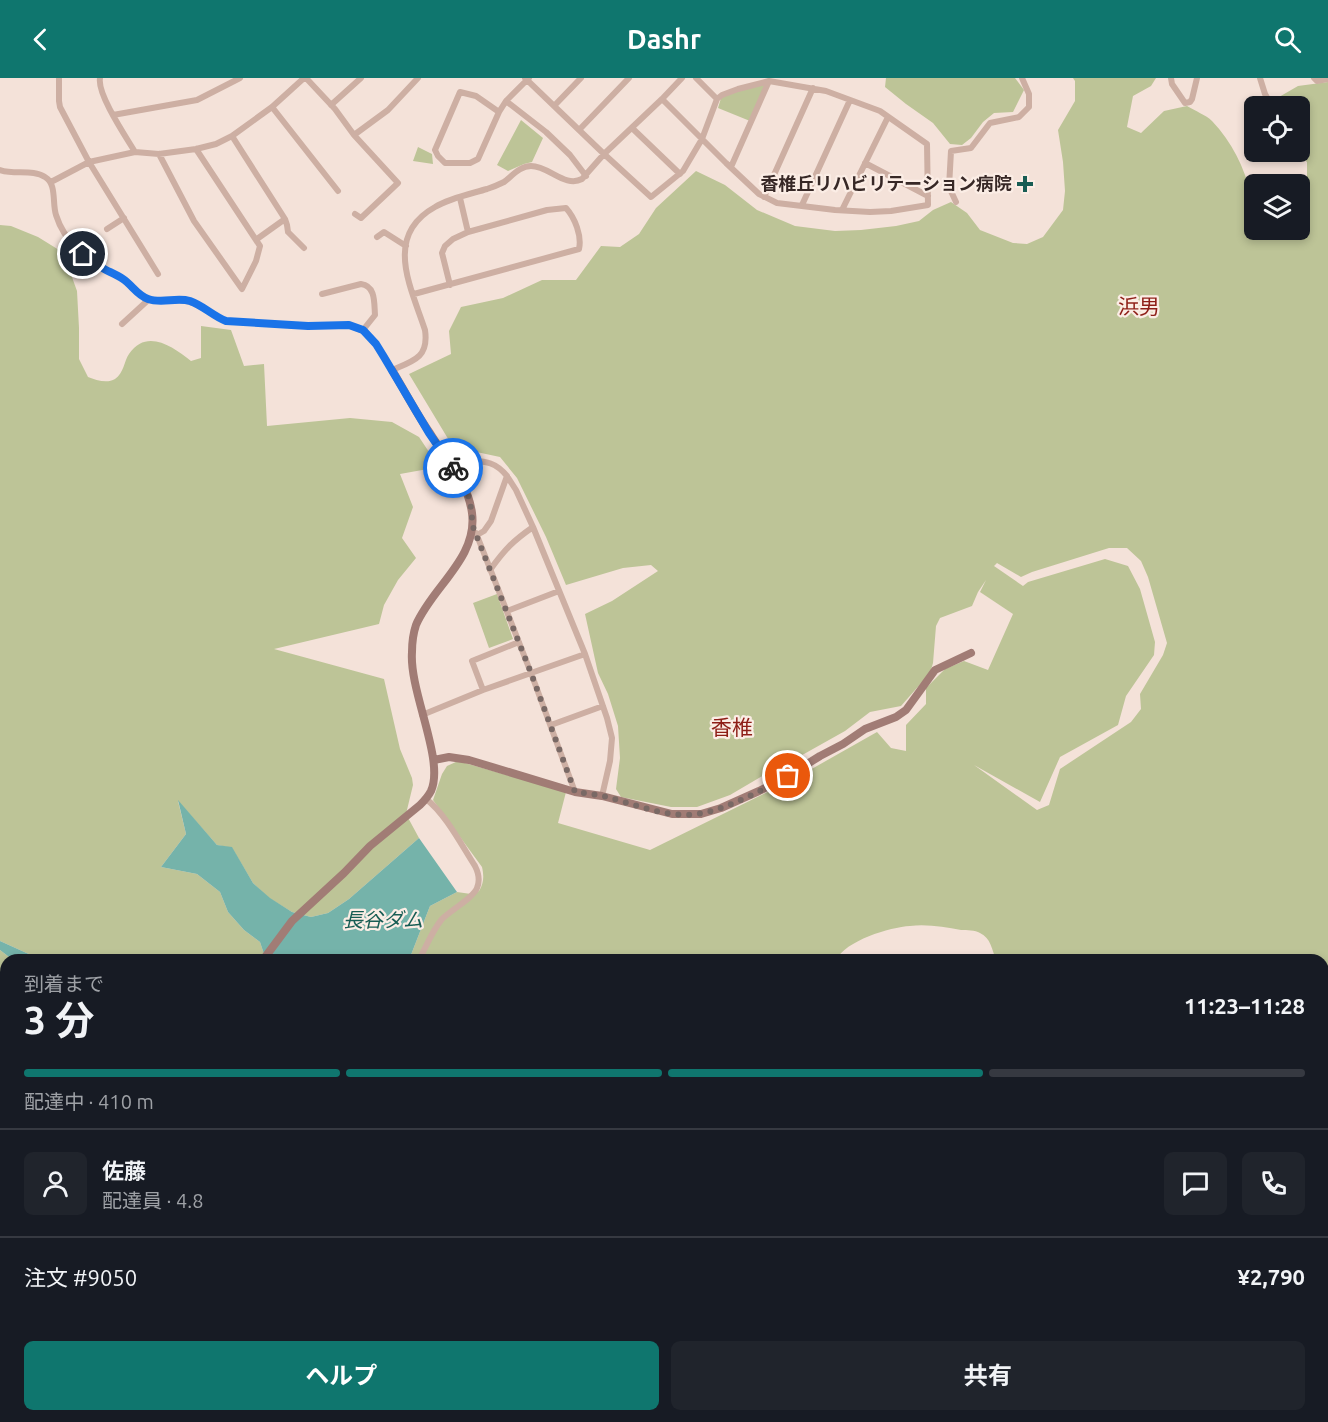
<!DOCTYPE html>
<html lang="ja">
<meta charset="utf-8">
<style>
:root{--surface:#171b24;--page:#20242c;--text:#f1f3f6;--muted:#9ea1a6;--line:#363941;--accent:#0f766e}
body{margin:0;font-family:Ubuntu,"Noto Sans JP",sans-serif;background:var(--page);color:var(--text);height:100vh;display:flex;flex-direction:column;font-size:22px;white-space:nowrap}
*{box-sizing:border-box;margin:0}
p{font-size:20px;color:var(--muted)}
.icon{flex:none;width:33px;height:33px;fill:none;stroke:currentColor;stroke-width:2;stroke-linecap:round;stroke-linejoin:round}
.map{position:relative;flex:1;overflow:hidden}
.details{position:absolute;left:0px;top:876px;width:1329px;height:468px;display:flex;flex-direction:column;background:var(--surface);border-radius:18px 18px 0 0;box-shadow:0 3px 9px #0003}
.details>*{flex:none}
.fabs{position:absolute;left:1244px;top:18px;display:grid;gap:12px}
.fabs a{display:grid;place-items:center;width:66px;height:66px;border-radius:9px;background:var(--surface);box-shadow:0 3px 9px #0003;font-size:30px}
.pin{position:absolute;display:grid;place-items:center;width:51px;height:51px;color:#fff;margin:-26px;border:3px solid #fff;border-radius:50%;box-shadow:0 2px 6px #0007}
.courier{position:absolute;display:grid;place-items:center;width:60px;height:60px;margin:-30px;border:4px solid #1a73e8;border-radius:50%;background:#fff;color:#222;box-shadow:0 2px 8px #0007}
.overview em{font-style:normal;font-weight:700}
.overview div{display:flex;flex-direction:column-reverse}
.overview{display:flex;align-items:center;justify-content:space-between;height:102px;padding:0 24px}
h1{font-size:39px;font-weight:700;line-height:45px}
.bar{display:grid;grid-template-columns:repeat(4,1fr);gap:9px 6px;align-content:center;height:72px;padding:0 24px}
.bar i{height:8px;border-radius:4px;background:var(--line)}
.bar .selected{background:var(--accent)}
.bar p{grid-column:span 4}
.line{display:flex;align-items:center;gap:15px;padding:0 24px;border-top:2px solid var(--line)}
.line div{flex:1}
.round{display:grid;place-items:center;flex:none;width:63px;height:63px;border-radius:9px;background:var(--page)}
.cta{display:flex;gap:12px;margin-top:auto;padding:12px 24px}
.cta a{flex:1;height:69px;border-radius:9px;background:var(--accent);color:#fff;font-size:24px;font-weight:700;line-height:69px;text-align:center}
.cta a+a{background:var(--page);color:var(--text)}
header{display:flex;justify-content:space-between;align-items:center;height:78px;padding:0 24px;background:var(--accent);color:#fff;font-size:27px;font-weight:700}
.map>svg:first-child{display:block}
</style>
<header><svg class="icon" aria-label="back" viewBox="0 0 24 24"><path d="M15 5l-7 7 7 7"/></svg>Dashr<svg class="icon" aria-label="search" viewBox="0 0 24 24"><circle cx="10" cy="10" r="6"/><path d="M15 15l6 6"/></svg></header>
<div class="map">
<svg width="1328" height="1344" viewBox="0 0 1328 1344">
<rect width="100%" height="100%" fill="#f4e2d9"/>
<path fill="#bdc497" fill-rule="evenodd" d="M886 0H1015L1024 12 1013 34 994 35 983 44 971 60 962 67 950 66 933 45 906 26 885 9Z
M1073 0H1156L1151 8 1133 18 1127 49 1141 55 1164 33 1187 28C1195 33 1206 37 1212 43 1232 64 1244 89 1251 116L1254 118V152H1299V117L1307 102V84L1296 74H1299V28H1278L1279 19 1298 8 1328 4V1344H1008L1016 1338H1323V882H996C992 872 991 860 980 855 975 852 967 852 961 852 945 849 927 846 910 848 890 849 845 863 836 882H409L430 828 457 814 471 816 479 813C484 805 484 798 482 789L433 722 442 696 447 688 458 683 566 714 558 745 650 772 794 701 877 654 891 670 906 673V647L926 626V610L945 591 964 583 988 592 1013 536 980 514 986 502 978 514 972 528 940 540 936 548 933 585 930 595 901 628 870 634 845 653 804 676 769 694 730 717 697 729H671L621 719 616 711 620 680 618 648 608 616 598 595 585 536 612 523 658 493 651 487 623 490 566 507 546 459 517 400 500 379 453 369 409 296 451 276 449 253 461 229 503 220 542 202H576L601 168 620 169 639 156 656 130 696 93 725 107 757 132 795 148 835 153 861 152 896 148 919 143 933 132 951 124 967 135 980 152 1013 165 1027 166 1043 159 1063 132 1065 113 1063 84 1058 52 1075 23V3ZM1109 470H1127L1141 483 1148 499 1167 565 1163 577 1140 616 1141 631 1131 644 1060 691 1049 727 1037 732 974 687 1040 724 1060 679 1118 647 1126 618 1154 577 1155 564 1140 511 1128 488 1105 481 1028 504 1023 508 994 488 997 485 1021 499 1032 494Z
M766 6 750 43 718 30 722 17Z
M521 42 543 60 532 84 524 86 508 93 497 87Z
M418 69 432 76 433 86 413 83Z
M0 147 11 148 38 159 59 172 64 177 77 213 79 250V281L88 299C96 302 107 306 115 301 124 295 124 283 129 276 147 250 173 269 191 283L201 280V248L231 252 244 288 264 286 267 348 350 340 392 344 419 359 439 389 400 396 413 429 402 460 416 480 398 502 384 527 379 546 274 571 384 601 400 671 412 700 413 707 406 736 419 760 349 821 328 835 311 839 292 834 269 820 253 805 232 770 217 767 178 723 186 756 161 789 197 796 220 814 228 834 244 852 260 864 266 882H42L0 863Z
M497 516 513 561 489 570 473 525Z
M0 872 13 882H6V1327H0Z
M268 1338H426L431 1344H267V1340Z
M451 1338H776L773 1344H445Z"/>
<path fill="#75b3aa" d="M178 722 217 767 232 769 253 805 270 820 292 834 311 839 328 835 349 821 419 760 457 814 430 828 409 882H266L260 864 244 852 228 834 220 814 197 796 161 789 186 756Z
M0 863 42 882H13L0 872Z
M0 1327H6V1338H268L267 1341V1344H0Z"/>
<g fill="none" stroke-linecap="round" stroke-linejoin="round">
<path stroke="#cdafa3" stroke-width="6" d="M59 0V23L60 29 89 84 158 196
M100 0C97 16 126 59 135 74
M306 0 335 31 354 57 398 105 361 140 355 136
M525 0 604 76 651 119 683 93 702 61 717 21
M1171 0 1172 6 1185 25 1190 24 1192 21 1197 0
M1260 0 1265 16 1272 28
M1314 0 1317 3 1328 1
M662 21 726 85 759 116 777 125 835 132 870 134 891 133 928 127 927 66 880 33 826 13 769 3 738 11 722 17 717 21 696 0
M506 23 546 54 570 77 586 98
M331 27 361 0
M554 28 581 0
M272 29 338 113
M499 34 476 18 460 14 435 72 438 78 445 85H470L478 81 499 34 506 23 529 0
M113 37 197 22 240 0
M632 50 680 96
M579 52 629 0
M354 57 388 32 418 0
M232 58 285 141 257 161
M159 76 194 143 242 211 256 183 260 168 196 71
M865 85 928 118
M731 89 769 3
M0 92C14 97 33 91 45 99 57 106 52 125 56 137 60 150 68 162 78 172 86 179 95 186 104 191 111 195 118 197 124 202 133 209 138 217 149 221 163 226 177 219 190 224 204 228 213 239 226 243L308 248 349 247 365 254 376 266 392 292C414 283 429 279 425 252 411 209 383 158 435 129 450 120 470 116 487 111 493 109 498 107 504 104 512 98 520 88 531 88 549 88 565 110 582 101L604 76 662 21 682 0
M51 104 89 84 135 74 159 76 196 71 216 66 232 58 272 29 304 0
M764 119 813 10
M460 120 468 154
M956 124 949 109 951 73 971 70 990 45 1019 39 1029 29V16L1022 0
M802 127 850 22
M842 132 888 39
M285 141 287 147 288 154 304 170
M107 151 124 140
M377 159 384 154 406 168
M322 216 361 206C376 208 374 225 375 237L363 252
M414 216 579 171C582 158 575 140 566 130L547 132 468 154 453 161 445 168 442 175 450 207
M122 246 146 224 147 221
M444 377C450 379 457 381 463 382 482 384 493 381 507 398
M476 455 531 595 575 714
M477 457 484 453 491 443 507 398 516 412 533 449 585 576 607 640 612 660 610 683 602 718
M490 492C505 471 513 463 533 449
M507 533 559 513
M483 612 472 583 519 564
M422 637 483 612 585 576
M551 647 603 628
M419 882C426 869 432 853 442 841 451 832 473 820 477 810 480 803 478 794 475 788 462 768 445 735 426 721"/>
<path stroke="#a17c75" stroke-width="8" d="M434 682 449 679 469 682 575 714 602 718 672 736H701L721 730 759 713 788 698 820 678 843 666 865 651 896 639 906 632 935 592 971 575
M263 882 292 843 344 795 370 768 420 727C424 723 428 719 431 713 445 682 409 613 412 574 412 565 413 556 416 547 432 509 478 480 472 435 468 404 446 381 430 355 416 335 405 313 392 292
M96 1344 98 1338"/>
</g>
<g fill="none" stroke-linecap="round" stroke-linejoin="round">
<path stroke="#796965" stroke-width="6" stroke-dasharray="0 10.8" d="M453 390 461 401 470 422 473 449 531 595 575 714C585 715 594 716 603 718 635 726 670 742 703 735 731 729 762 712 788 698"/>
<path stroke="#1a73e8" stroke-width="8" d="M83 176C91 182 98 188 106 192 112 195 117 197 123 201 132 207 137 217 148 221 162 226 176 219 190 223 204 228 213 238 226 243L308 248 349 247 363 252 376 266 384 279 429 355 453 390"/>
</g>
<path fill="#185d54" stroke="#fbede5" stroke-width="2" d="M1022 97h6v6h6v6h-6v6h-6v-6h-6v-6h6z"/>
<g text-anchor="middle" stroke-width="4.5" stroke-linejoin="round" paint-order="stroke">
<g font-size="18" font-weight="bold" fill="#372826" stroke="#fbede5" text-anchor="end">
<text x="1012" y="112">香椎丘リハビリテーション病院</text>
</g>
<g font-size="20" font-style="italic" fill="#185d54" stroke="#fbede5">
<text x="383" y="849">長谷ダム</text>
</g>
<g font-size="21" fill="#8e1e17" stroke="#fbede5">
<text x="1139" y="236">浜男</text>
<text x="732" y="657">香椎</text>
</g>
</g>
</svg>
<div class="fabs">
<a><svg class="icon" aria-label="locate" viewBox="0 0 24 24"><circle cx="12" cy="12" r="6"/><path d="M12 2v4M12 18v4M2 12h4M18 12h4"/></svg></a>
<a><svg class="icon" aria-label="layers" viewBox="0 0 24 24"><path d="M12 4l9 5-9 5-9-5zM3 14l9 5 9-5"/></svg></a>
</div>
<div class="pin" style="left:788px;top:698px;background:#ea580c"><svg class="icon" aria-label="bag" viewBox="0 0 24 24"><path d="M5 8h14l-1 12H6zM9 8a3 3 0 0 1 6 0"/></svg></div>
<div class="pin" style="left:83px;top:176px;background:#1f2937"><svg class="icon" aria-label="home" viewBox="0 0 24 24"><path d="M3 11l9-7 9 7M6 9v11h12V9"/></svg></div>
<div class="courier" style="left:453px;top:390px"><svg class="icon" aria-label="bike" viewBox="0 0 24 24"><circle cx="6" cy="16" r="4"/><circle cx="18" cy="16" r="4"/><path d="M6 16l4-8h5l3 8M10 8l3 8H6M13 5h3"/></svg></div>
<section class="details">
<div class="overview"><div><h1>3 分</h1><p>到着まで</p></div><em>11:23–11:28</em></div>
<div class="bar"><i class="selected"></i><i class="selected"></i><i class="selected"></i><i></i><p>配達中 · 410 m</p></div>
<div class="line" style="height:108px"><a class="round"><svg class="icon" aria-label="person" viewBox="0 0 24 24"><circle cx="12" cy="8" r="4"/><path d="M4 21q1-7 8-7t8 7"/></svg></a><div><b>佐藤</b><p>配達員 · 4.8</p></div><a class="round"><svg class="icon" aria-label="chat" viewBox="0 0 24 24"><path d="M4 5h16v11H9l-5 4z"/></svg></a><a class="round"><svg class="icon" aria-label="phone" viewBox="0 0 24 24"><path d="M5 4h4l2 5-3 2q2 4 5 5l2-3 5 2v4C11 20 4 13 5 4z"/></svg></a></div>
<div class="line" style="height:78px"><div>注文 #9050</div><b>¥2,790</b></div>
<div class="cta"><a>ヘルプ</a><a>共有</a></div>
</section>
</div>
